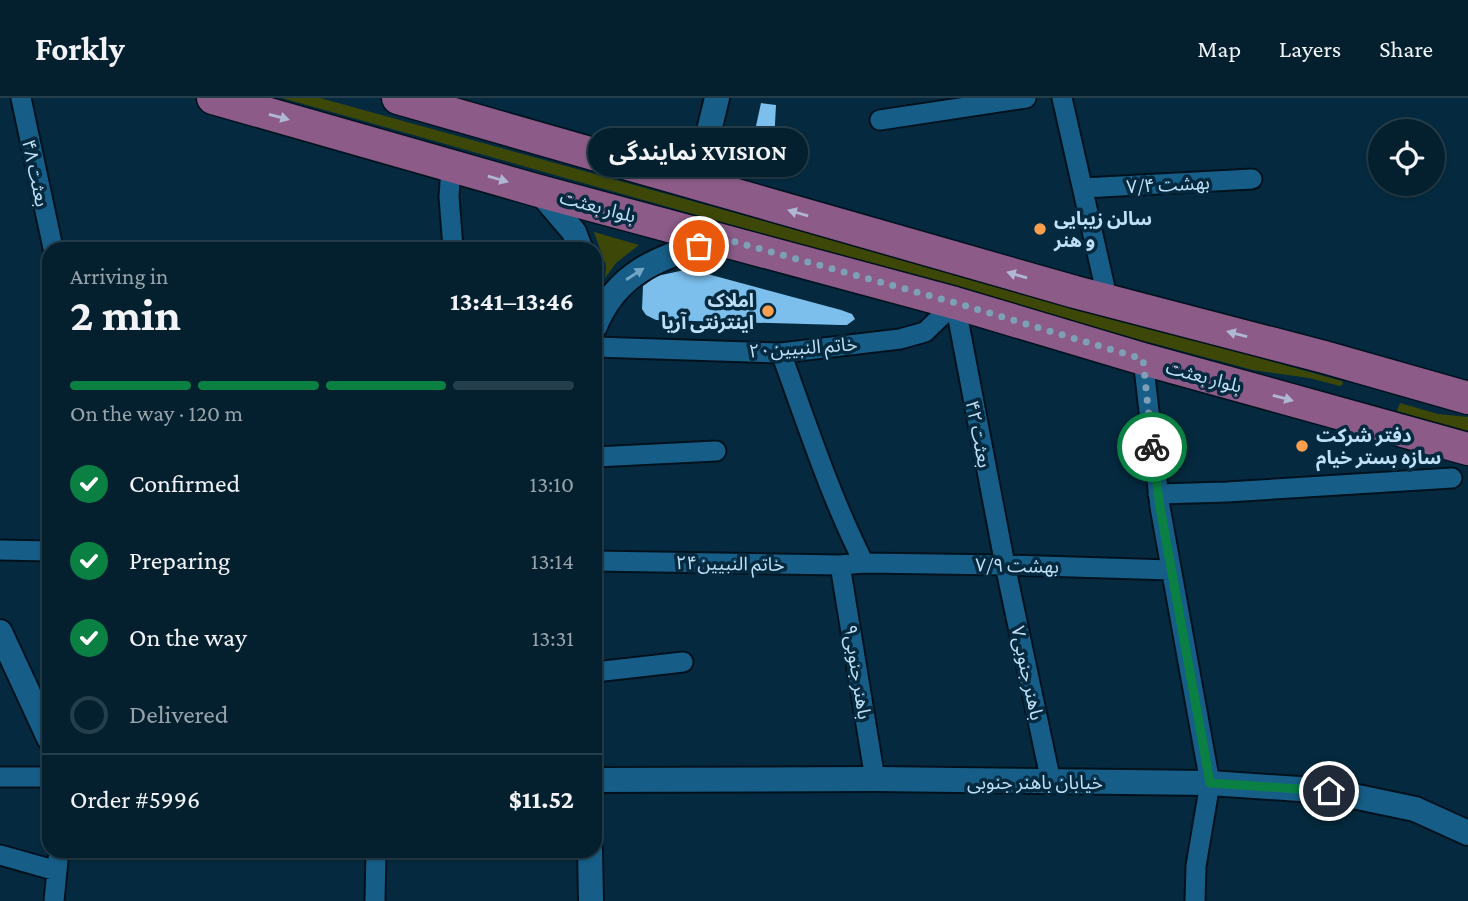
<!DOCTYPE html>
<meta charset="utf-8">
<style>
:root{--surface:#04202f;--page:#122d3b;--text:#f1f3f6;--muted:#97a3aa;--line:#253e4b;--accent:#0b8043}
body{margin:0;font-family:"Crimson Pro","Noto Sans Arabic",serif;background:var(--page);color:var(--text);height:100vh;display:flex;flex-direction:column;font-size:26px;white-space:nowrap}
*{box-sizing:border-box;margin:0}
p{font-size:23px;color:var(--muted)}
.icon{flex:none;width:38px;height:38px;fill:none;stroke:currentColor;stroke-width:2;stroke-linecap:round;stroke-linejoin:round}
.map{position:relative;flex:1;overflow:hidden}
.details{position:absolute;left:42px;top:144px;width:560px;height:616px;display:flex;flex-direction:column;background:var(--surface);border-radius:21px;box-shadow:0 2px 5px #0004,0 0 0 2px var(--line)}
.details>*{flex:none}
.fabs{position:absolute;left:1368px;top:21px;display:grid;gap:14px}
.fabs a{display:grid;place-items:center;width:77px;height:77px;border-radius:50%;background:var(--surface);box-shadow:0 2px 5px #0004,0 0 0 2px var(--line);font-size:35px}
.pin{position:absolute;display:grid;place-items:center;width:60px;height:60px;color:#fff;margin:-30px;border:4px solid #fff;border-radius:50%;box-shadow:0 2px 7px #0007}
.courier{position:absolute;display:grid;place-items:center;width:70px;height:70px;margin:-35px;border:5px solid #0b8043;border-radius:50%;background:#fff;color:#222;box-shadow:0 2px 9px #0007}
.bubble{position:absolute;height:49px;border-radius:24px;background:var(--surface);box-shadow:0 2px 5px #0004,0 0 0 2px var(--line);font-size:23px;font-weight:700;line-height:49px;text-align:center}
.head em{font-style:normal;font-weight:700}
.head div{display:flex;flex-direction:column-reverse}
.head{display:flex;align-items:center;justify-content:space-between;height:119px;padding:0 28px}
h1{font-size:46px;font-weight:700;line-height:52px}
.bar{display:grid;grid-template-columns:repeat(4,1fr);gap:10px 7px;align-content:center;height:84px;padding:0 28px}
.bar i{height:9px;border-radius:5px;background:var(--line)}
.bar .on{background:var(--accent)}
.bar p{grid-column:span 4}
.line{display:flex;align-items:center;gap:18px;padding:0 28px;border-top:2px solid var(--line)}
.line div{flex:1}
ol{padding:0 28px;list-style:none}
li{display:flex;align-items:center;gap:21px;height:77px}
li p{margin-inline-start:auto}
li .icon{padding:7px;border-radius:50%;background:var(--accent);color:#fff;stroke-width:4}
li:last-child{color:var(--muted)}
li i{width:38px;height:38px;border:4px solid var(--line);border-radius:50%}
header{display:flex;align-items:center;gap:42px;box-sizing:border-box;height:98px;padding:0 35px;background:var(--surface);border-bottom:2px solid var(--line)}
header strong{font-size:33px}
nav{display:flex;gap:38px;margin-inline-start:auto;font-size:24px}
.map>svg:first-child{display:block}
</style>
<header>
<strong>Forkly</strong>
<nav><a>Map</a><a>Layers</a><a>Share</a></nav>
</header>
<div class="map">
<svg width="1468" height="803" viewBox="0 0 1468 803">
<rect width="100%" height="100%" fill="#052a3f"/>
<path fill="#3d4808" d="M282 0H320L1342 283 1343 286 1340 288 1309 280 1253 272 1133 240Z
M594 134 639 147 616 165 605 180 606 168Z
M1400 305 1438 316 1468 319V334L1397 313Z"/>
<path fill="#7cbeec" d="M761 5 776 7 773 63 759 61 751 51Z
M689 171 841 212 852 216 855 221 847 227H841L656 222 646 217 642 211 643 188 657 178Z"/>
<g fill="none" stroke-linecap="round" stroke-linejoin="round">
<g stroke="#01121e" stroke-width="23">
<path id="minor" d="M21 0 53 150
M1062 0 1108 203
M880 22 1026 0
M451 68 449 99 453 150
M1083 90 1252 81
M955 205 1005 467 1051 684
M595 249 781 255 900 241 925 234 955 205
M781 255C807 326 830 398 864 465
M1143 261 1160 409 1210 685 1196 768 1195 803
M595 359 716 353
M1158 396 1227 394 1452 380
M0 452 49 453
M595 463 840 467 864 465 1005 467 1171 472
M840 467 875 681
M595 574 683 564
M0 679H49
M0 757 57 773
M54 803 59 752
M375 803 376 752"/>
</g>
<g stroke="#01121e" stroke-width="28">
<path id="tertiary" d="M696 86 717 0
M539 93 574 134 580 150
M595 228C619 169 665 159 721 140
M0 534 49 640
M595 682 875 681 1210 685 1329 693 1415 711 1468 735
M590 752 591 803"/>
</g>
<g stroke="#01121e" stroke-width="35">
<path id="primary" d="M213 0 539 93 955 205 1143 261 1468 351
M398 0 1075 194 1324 259 1468 300"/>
</g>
<use href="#minor" stroke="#165e87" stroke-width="19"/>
<use href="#tertiary" stroke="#165e87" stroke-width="24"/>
<use href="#primary" stroke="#8c5b88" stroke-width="32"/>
</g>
<defs><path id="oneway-solid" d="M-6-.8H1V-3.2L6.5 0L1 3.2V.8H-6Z" transform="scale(1.75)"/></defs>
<g fill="#afb7d5">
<use href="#oneway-solid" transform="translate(279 19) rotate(15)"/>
<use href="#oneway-solid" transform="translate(498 81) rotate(16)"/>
<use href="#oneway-solid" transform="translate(798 115) rotate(-164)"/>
<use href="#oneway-solid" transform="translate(1017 177) rotate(-164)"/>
<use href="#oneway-solid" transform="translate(1237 236) rotate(-165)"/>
<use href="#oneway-solid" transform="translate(1283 300) rotate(15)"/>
</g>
<use fill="#72a5c4" href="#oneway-solid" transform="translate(635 176) rotate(-33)"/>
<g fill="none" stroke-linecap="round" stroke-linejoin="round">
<path stroke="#7da0b6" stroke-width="7" stroke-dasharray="0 12.6" d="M699 148 721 140 956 205 1143 261 1152 349"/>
<path stroke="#0b8043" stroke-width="9" d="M1152 349 1160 409 1210 685 1329 693"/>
</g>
<g fill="#fa9f4e" stroke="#052a3f" stroke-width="2.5">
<circle cx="1040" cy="131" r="7"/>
<circle cx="768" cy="213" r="7"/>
<circle cx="1302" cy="348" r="7"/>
</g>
<g text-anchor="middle" stroke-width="7" stroke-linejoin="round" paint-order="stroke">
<g font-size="19" fill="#bedff6" stroke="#052a3f">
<text transform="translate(36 75) rotate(78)" y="7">بعثت ۴۸</text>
<text transform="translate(1168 86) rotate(-3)" y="7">بهشت ۷/۴</text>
<text transform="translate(598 108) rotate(15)" y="7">بلوار بعثت</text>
<text transform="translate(803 249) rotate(-4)" y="7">خاتم النبیین۲۰</text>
<text transform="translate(1204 278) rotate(15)" y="7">بلوار بعثت</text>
<text transform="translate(979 336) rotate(79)" y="7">بعثت ۴۲</text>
<text transform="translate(730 465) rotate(1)" y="7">خاتم النبیین۲۴</text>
<text transform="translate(1017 467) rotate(1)" y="7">بهشت ۷/۹</text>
<text transform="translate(858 574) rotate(81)" y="7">باهنر جنوبی۹</text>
<text transform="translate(1028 575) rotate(78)" y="7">باهنر جنوبی۷</text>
<text x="1035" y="691">خیابان باهنر جنوبی</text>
</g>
<g font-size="19" font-weight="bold" fill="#bedff6" stroke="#052a3f" text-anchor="start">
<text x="1054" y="127">سالن زیبایی<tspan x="1054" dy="22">و هنر</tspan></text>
<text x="754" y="209" text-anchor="end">املاک<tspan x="754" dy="22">اینترنتی آریا</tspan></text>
<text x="1316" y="344">دفتر شرکت<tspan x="1316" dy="22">سازه بستر خیام</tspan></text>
</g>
</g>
</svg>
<div class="fabs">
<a><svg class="icon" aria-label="locate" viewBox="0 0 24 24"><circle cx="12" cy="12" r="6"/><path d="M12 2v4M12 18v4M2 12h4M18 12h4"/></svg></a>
</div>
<div class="pin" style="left:699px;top:148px;background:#ea580c"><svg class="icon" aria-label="bag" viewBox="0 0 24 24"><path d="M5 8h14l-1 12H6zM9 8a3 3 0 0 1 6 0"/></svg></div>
<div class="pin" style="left:1329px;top:693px;background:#1f2937"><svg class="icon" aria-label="home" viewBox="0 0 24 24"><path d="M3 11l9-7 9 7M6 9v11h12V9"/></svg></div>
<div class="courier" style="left:1152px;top:349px"><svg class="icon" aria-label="bike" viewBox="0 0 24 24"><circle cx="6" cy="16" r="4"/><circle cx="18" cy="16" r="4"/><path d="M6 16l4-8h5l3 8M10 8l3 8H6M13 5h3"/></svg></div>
<div class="bubble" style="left:588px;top:30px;width:220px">نمایندگی XVISION</div>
<section class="details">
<div class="head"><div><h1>2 min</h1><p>Arriving in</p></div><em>13:41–13:46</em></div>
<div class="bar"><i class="on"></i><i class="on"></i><i class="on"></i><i></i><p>On the way · 120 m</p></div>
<ol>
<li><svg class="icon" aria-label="check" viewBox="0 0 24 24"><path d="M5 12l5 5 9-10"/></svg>Confirmed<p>13:10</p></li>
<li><svg class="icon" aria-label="check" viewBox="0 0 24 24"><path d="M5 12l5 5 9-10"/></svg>Preparing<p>13:14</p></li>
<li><svg class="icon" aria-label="check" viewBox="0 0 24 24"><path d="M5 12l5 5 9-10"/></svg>On the way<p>13:31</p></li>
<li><i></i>Delivered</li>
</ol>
<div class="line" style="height:91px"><div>Order #5996</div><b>$11.52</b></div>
</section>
</div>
